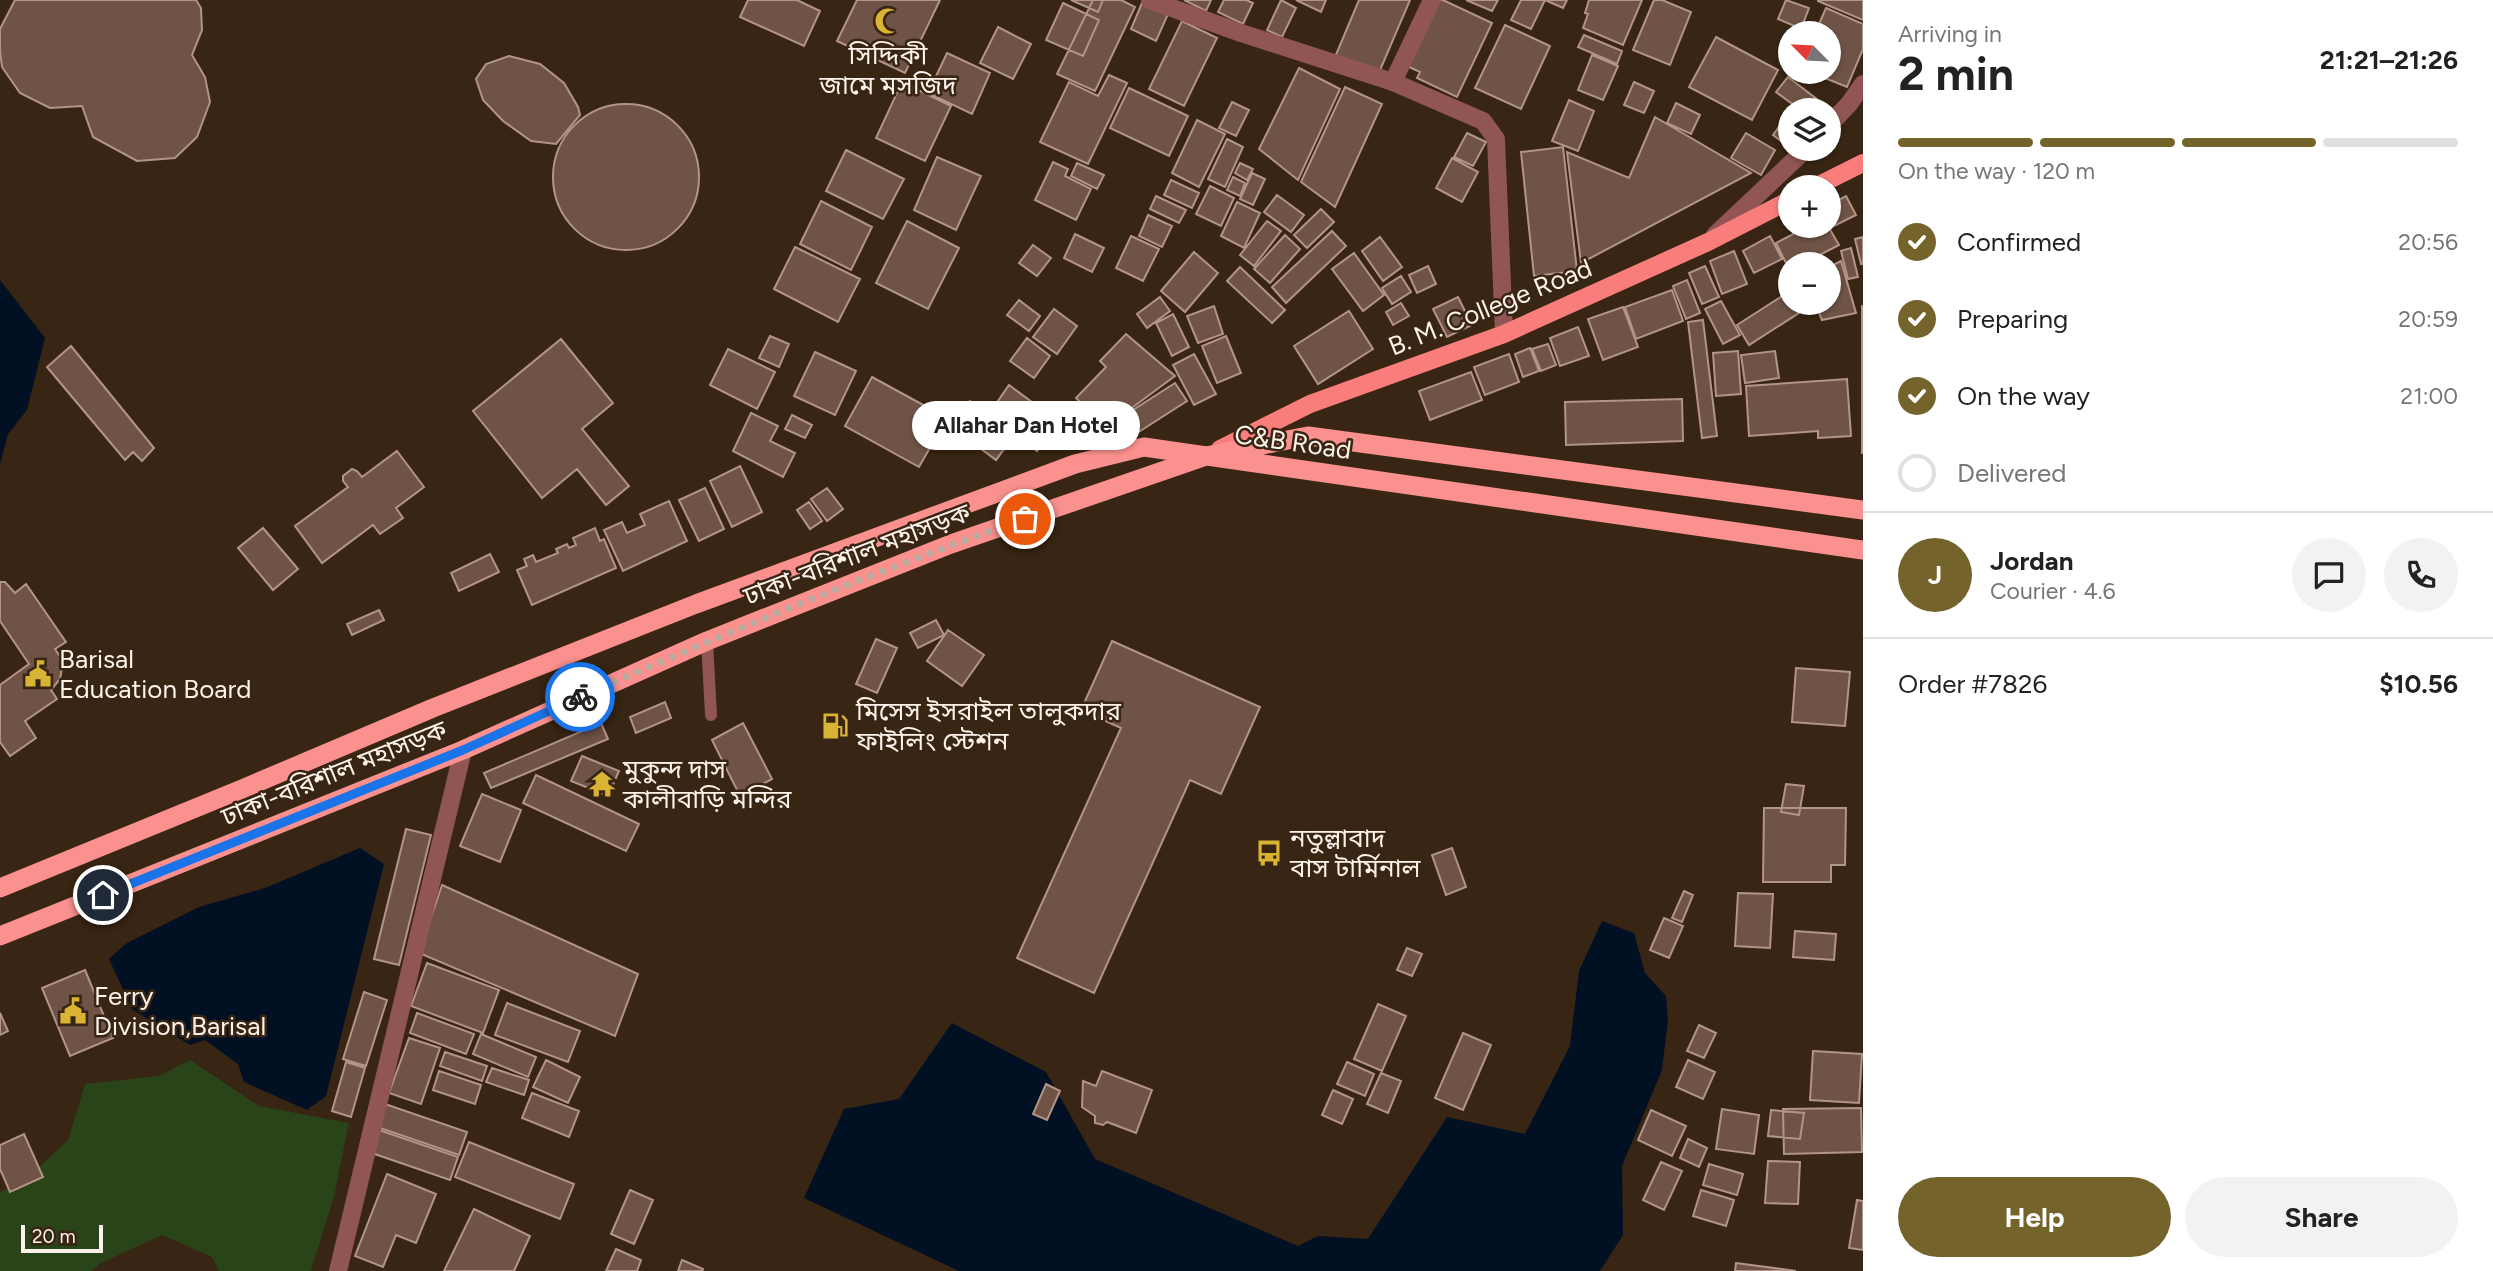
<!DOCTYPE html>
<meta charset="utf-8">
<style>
:root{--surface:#fff;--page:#f2f2f2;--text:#222;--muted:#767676;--line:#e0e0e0;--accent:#74632a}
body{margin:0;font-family:Figtree,"Noto Sans Bengali",sans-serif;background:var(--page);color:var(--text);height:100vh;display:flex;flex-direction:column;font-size:26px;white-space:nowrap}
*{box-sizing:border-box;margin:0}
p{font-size:23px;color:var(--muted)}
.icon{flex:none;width:38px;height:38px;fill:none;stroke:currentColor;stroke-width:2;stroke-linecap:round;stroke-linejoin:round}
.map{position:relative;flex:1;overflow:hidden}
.side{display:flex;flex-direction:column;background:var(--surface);width:630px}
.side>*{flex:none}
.needle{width:46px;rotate:294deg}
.tools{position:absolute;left:1778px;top:21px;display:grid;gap:14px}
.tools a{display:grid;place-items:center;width:63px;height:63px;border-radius:50%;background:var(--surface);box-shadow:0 2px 5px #0004;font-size:35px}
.scale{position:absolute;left:21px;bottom:18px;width:82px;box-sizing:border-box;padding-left:7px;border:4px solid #fdf3ea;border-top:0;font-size:19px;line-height:24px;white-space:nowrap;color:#fdf3ea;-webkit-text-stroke:5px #382513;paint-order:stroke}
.pin{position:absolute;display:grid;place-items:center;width:60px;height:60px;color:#fff;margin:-30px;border:4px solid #fff;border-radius:50%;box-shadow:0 2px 7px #0007}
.courier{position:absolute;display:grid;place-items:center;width:70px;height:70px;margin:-35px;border:5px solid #1a73e8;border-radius:50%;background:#fff;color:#222;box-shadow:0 2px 9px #0007}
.bubble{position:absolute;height:49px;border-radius:24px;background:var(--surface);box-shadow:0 2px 5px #0004;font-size:23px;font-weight:700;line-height:49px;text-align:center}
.headline em{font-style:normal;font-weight:700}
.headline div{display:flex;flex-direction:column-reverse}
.headline{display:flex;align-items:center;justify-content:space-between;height:119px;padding:0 35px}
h1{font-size:46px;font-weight:700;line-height:52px}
.bar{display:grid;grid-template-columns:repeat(4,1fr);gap:10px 7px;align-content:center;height:84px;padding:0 35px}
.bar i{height:9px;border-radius:5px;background:var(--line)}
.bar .active{background:var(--accent)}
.bar p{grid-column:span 4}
.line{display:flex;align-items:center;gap:18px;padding:0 35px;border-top:2px solid var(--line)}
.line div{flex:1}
.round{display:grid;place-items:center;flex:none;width:74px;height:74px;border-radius:37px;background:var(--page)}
ol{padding:0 35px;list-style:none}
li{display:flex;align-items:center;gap:21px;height:77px}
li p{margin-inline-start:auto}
li .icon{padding:7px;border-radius:50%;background:var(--accent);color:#fff;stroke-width:4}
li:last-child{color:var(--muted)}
li i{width:38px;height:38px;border:4px solid var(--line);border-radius:50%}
.cta{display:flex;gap:14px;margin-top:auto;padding:14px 35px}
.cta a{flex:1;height:80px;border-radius:42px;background:var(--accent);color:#fff;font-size:28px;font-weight:700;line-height:80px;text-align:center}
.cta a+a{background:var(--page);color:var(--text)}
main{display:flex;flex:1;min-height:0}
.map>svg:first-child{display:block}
</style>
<main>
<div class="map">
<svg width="1863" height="1271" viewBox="0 0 1863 1271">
<rect width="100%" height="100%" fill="#382513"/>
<path fill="#2a4419" d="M190 1060 259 1106 349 1123 334 1196 311 1271H219L212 1257 162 1235 99 1264 92 1271H0V1192L25 1180 68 1140 85 1084 159 1076Z"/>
<path fill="#011023" d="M0 280 45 338 27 410 8 434 0 464Z
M360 848 384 864 326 1096 307 1110 244 1082 238 1064 205 1040 190 1045 132 1009 109 959 127 943 199 907 265 888Z
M1602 921 1634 933 1645 973 1666 996 1668 1019 1662 1070 1622 1166 1623 1235 1600 1271H959L804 1198 844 1109 899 1099 952 1023 1046 1072 1095 1159 1298 1246 1318 1236 1368 1239 1447 1117 1525 1134 1570 1046 1579 971Z"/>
<path fill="#6e5346" stroke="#b39487" stroke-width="2" d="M15 0H196L201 8 202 30 192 55 205 77 210 102 197 137 175 158 137 161 93 137 82 106 50 108 20 93 2 67 0 51V29Z
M748 0H797L820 11 804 46 740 17Z
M857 0H940L905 73 837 41Z
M1071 0H1103L1098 12Z
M1093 0H1121L1135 7 1095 91 1057 74Z
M1184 0H1211L1206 11Z
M1224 0H1246L1253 3 1243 24 1218 12Z
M1281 0 1296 8 1282 37 1267 30Z
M1296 0H1326L1321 12Z
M1359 0H1410L1378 75 1335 57Z
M1438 0H1443L1492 23 1457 97 1417 78 1420 72 1407 66Z
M1466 0H1498L1492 11Z
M1521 0H1545L1531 29 1511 20Z
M1545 0H1567L1563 8Z
M1589 0H1642L1623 45 1583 28 1588 14 1585 13Z
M1654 0H1662L1691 12 1670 65 1633 50Z
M1786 0 1809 8 1801 29 1778 19Z
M1818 0H1863V20L1818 1Z
M1063 3 1099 20 1083 56 1046 40Z
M1142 3 1168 14 1156 41 1131 29Z
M1826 8 1863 24V49L1847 87 1810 72H1829V33H1815Z
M1182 21 1217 38 1184 106 1149 89Z
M1505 25 1550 46 1521 109 1475 88Z
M998 27 1031 44 1013 79 980 63Z
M1584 35 1622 51 1617 64 1578 47Z
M1716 37 1778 70 1752 120 1689 87Z
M947 53 990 73 972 114 928 93Z
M1592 55 1618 66 1603 100 1578 90Z
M509 56 540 64 564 83 578 107 580 115 556 144 531 141 503 121 483 100 476 79 486 64Z
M1299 68 1340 89 1298 180 1259 149Z
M1109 75 1127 83 1088 164 1040 142 1069 82 1098 96Z
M1788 77 1826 106 1823 110H1792L1795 106 1776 92Z
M902 82 951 106 925 161 876 138Z
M1634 82 1654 91 1644 113 1624 105Z
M1345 87 1382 104 1335 207 1301 182Z
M1129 88 1188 116 1169 156 1110 128Z
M1569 100 1594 111 1578 151 1552 141Z
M1232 102 1249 110 1236 136 1219 128Z
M1676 103 1700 115 1691 134 1667 123Z
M553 177a73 73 0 1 1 146 0a73 73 0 1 1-146 0Z
M1790 112V148L1773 135Z
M1655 117 1751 173 1581 263 1567 152 1629 178Z
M1197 120 1225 134 1199 187 1172 173Z
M1467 133 1486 142 1473 166 1454 157Z
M1746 133 1775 150 1761 175 1731 158Z
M1227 139 1243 147 1225 187 1208 179Z
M1563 147 1577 271 1534 276 1521 152Z
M846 150 904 179 883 219 826 191Z
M937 157 981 176 956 230 914 210Z
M1452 158 1478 172 1462 202 1436 188Z
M1053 162 1068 169 1065 176 1091 189 1076 220 1035 200Z
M1077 163 1104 175 1097 189 1071 176Z
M1240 163 1253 169 1247 180 1235 173Z
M1252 173 1265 179 1253 205 1240 199Z
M1233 177 1245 183 1240 196 1227 190Z
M1171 180 1199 193 1192 208 1164 195Z
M1210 186 1234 198 1221 226 1196 214Z
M1277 195 1304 215 1291 232 1264 212Z
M1156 196 1186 210 1179 223 1150 209Z
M1846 196 1856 215 1834 226 1829 217V205Z
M821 201 872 227 851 270 800 244Z
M1237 202 1260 213 1244 248 1221 236Z
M1321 209 1334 222 1307 248 1294 235Z
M1148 215 1172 226 1162 247 1139 236Z
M907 221 959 248 928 309 876 283Z
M1267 221 1281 231 1254 266 1240 255Z
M1809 226H1828L1839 245 1802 264H1790V271L1776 243Z
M1332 231 1346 246 1286 303 1272 287Z
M1075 234 1104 248 1092 272 1064 258Z
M1285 235 1300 249 1270 283 1254 269Z
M1131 236 1159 249 1143 281 1116 268Z
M1770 236 1782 259 1754 273 1743 251Z
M1380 237 1402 267 1383 281 1362 251Z
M1863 237V264H1861L1855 239Z
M1033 245 1051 258 1037 276 1019 263Z
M795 247 860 279 838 322 774 289Z
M1851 248 1858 277 1848 279 1841 251Z
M1734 251 1747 284 1722 294 1710 261Z
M1194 252 1218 273 1185 312 1161 291Z
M1354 253 1384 295 1363 311 1332 269Z
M1841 261 1856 313 1822 320 1815 303H1829V267Z
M1428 266 1436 284 1417 293 1409 275Z
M1705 266 1719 297 1702 304 1689 273Z
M1240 267 1285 310 1272 323 1227 281Z
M1401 276 1411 292 1392 304 1382 288Z
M1687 280 1700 313 1686 319 1673 286Z
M1672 290 1683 321 1636 339 1625 307Z
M1790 291V303H1808L1810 306 1749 345 1737 325Z
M1160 297 1170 311 1147 328 1137 314Z
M1458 297 1472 325 1447 337 1433 309Z
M1019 300 1040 316 1029 331 1007 315Z
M1721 301 1740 335 1723 344 1705 309Z
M1401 303 1409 316 1393 325 1386 312Z
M1862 305 1863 453H1862Z
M1214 306 1223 334 1198 343 1187 316Z
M1623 307 1638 347 1603 360 1588 319Z
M1054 309 1077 326 1057 354 1033 337Z
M1349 311 1373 349 1318 384 1294 346Z
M1173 314 1189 347 1172 356 1156 323Z
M1703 320 1717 436 1702 438 1688 322Z
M1578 327 1589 356 1560 366 1550 338Z
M1126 334 1175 376 1106 427 1076 398 1106 367 1100 361Z
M770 336 789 344 779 367 759 358Z
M1226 336 1241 373 1217 383 1202 346Z
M1027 338 1050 356 1034 378 1010 361Z
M561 339 613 403 582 429 629 486 606 505 577 469 542 498 473 411Z
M1548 344 1556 365 1541 371 1532 349Z
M71 346 154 448 142 461 133 452 125 460 47 367Z
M1530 348 1539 371 1523 377 1515 354Z
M728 349 775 372 757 409 710 385Z
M1738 351 1741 394 1716 396 1713 353Z
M1775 351 1779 378 1745 383 1741 355Z
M815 352 856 371 835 415 794 396Z
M1194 354 1216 394 1194 405 1173 365Z
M1509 354 1519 382 1485 395 1474 367Z
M1471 372 1482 400 1430 420 1419 391Z
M872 377 947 418 919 467 845 426Z
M1847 379 1851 436 1818 438V431L1749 436 1746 386Z
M1175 383 1187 401 1134 435 1122 417Z
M1009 385 1059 422 1037 451 989 414Z
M1682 399 1683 441 1566 445 1565 402Z
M970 401 984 411 963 439 950 430Z
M751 413 778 426 770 441 795 453 783 477 733 451Z
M792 415 812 425 805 438 785 429Z
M986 423 1010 441 996 460 972 442Z
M397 451 424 487 396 508 403 518 380 534 373 525 322 563 295 526 348 487 343 481V476L352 469 357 471 362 477Z
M740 466 762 512 732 527 710 481Z
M705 488 724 529 699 541 679 500Z
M827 488 843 509 827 521 811 499Z
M669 501 687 541 623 571 604 530 622 522 627 533 645 525 640 514Z
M809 502 822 521 810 529 797 510Z
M263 528 298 569 273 590 238 548Z
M595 528 600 541 604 539 616 568 532 605 517 570 527 566 524 559 533 555 536 562 558 553 556 549 567 544 569 548 576 545 573 538Z
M490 554 499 572 459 591 451 573Z
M0 582H5L15 593 26 584 66 642 55 649 61 658 62 668 60 679 51 690 57 699 25 721 36 738 10 756 0 742V685L29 664 0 621Z
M379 610 384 620 352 635 347 624Z
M936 620 944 635 918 648 910 633Z
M948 630 984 655 962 686 927 661Z
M876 639 897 648 877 693 856 684Z
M1112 641 1260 707 1221 794 1190 780 1094 993 1017 958 1121 728 1081 710Z
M1796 668 1850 672 1845 726 1792 722Z
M665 702 671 718 636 733 630 717Z
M601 723 608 739 491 788 484 773Z
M743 723 772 779 740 796 712 740Z
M582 756 619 771 608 796 571 781Z
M536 775 639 824 626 851 523 803Z
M1786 784 1804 786 1799 815 1781 812Z
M482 794 521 810 500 862 460 846Z
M1764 808H1846L1845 865H1831V882H1763Z
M406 829 431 835 399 965 374 959Z
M1452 848 1466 887 1446 895 1432 855Z
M442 885 638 974 615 1036 419 953Z
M1684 891 1693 895 1682 922 1672 918Z
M1738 893 1773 894 1770 948 1735 946Z
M1664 918 1683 926 1669 958 1650 950Z
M1795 931 1836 934 1834 960 1793 957Z
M1407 948 1422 954 1412 976 1397 970Z
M427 963 499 990 483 1033 411 1006Z
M85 970 113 1038 70 1056 42 988Z
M364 992 387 1000 366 1066 343 1059Z
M507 1003 580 1031 568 1062 495 1035Z
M1378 1004 1406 1016 1382 1071 1354 1059Z
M0 1013 8 1031 0 1035Z
M417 1013 474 1034 466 1054 410 1033Z
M1699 1025 1716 1033 1704 1058 1687 1051Z
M1463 1033 1491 1045 1463 1110 1435 1098Z
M481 1034 536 1057 528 1077 473 1054Z
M409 1038 440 1048 421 1104 389 1093Z
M1813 1051 1862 1054 1859 1103 1810 1100Z
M445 1052 487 1066 482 1081 440 1066Z
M546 1060 580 1077 568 1103 533 1087Z
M1688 1060 1715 1072 1703 1099 1676 1087Z
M346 1062 365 1068 351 1117 332 1111Z
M1347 1062 1374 1074 1365 1096 1337 1084Z
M492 1068 529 1080 524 1095 486 1082Z
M439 1071 481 1085 475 1104 433 1090Z
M1102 1071 1152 1090 1136 1133 1107 1122 1103 1125 1095 1123V1116L1082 1107 1083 1081 1096 1086Z
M1381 1073 1401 1081 1388 1113 1367 1104Z
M1046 1084 1060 1091 1047 1120 1033 1114Z
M1333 1090 1353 1099 1342 1124 1322 1115Z
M532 1093 579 1111 569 1137 522 1118Z
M385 1104 467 1132 459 1155 377 1127Z
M1861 1108 1862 1152 1784 1154 1783 1109Z
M1722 1109 1759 1115 1754 1154 1716 1149Z
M1651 1110 1686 1126 1672 1156 1638 1140Z
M1771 1110 1804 1113 1800 1139 1768 1136Z
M376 1129 458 1157 450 1180 369 1152Z
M24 1134 43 1177 10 1192 0 1169V1145Z
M1688 1139 1707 1148 1699 1167 1680 1158Z
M469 1142 574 1184 560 1219 455 1177Z
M1768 1161 1800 1162 1798 1204 1765 1203Z
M1661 1162 1682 1171 1664 1210 1643 1200Z
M1709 1164 1743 1174 1737 1195 1703 1185Z
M387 1174 436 1194 416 1243 396 1235 383 1267 355 1256Z
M630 1190 653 1200 634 1244 611 1234Z
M1701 1190 1734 1200 1726 1226 1693 1216Z
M1857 1200 1863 1201V1250L1849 1248Z
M474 1209 530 1236 514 1271H444Z
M616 1249 641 1260 637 1271H606Z
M682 1260 703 1269 702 1271H678Z
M1736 1263 1796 1271H1735Z"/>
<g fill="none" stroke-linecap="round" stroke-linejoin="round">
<path stroke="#915653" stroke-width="12" d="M707 641 711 715"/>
<path stroke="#915653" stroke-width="18" d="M1150 0 1241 33 1393 82 1483 121 1496 139 1504 334
M1393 82 1432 0
M338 1271 463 750"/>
<path stroke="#915653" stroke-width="18" d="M1829 125 1849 104 1863 84
M1715 235 1806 149"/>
<path stroke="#f87d7b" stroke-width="18" d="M1815 187 1863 163
M1220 449 1310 404 1504 334 1708 242 1790 200"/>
<path stroke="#fb918e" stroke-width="19" d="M0 888 242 789 433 708 696 604 1075 464 1144 447 1863 550
M0 936 463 750 707 641 951 544 1206 456 1308 436 1863 510"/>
</g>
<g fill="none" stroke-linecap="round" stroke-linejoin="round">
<path stroke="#b8ab9f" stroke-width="7" stroke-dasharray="0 12.6" d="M580 697C726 633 874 571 1025 519"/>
<path stroke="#1a73e8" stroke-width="9" d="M103 895 463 750 580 697"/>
</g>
<defs>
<g id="mosque-bare" transform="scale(2.1)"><path d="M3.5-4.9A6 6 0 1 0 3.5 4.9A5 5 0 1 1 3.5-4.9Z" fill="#d9b334" stroke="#382513" stroke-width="2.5" paint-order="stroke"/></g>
<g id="civic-bare" transform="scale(2.1)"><path d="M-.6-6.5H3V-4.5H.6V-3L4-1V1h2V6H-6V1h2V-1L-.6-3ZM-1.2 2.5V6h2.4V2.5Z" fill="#d9b334" stroke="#382513" stroke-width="2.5" paint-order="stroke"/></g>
<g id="fuel-bare" transform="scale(2.1)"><path d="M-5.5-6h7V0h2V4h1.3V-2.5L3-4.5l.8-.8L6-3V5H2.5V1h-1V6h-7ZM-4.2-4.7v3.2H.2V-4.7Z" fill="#d9b334" stroke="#382513" stroke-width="2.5" paint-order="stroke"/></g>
<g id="temple-bare" transform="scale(2.1)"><path d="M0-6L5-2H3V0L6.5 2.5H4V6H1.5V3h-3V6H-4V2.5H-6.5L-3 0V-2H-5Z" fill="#d9b334" stroke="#382513" stroke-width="2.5" paint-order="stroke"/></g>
<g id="bus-bare" transform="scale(2.1)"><path d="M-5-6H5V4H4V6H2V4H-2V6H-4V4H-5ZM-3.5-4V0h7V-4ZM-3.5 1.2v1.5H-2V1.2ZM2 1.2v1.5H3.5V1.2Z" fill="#d9b334" stroke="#382513" stroke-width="2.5" paint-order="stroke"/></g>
</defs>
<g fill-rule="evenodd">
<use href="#mosque-bare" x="888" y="21"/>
<use href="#civic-bare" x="38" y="674"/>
<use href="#fuel-bare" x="835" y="726"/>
<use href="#temple-bare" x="602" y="784"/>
<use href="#bus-bare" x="1269" y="853"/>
<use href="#civic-bare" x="73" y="1011"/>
</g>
<g text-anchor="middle" stroke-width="5" stroke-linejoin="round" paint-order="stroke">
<g font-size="26" fill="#fdf3ea" stroke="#382513" text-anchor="start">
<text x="888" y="64" text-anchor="middle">সিদ্দিকী<tspan x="888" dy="30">জামে মসজিদ</tspan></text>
<text x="59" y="668">Barisal<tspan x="59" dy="30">Education Board</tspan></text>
<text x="856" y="720">মিসেস ইসরাইল তালুকদার<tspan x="856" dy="30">ফাইলিং স্টেশন</tspan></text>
<text x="623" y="778">মুকুন্দ দাস<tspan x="623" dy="30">কালীবাড়ি মন্দির</tspan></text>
<text x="1290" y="847">নতুল্লাবাদ<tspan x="1290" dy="30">বাস টার্মিনাল</tspan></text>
<text x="94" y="1005">Ferry<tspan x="94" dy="30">Division,Barisal</tspan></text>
</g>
<g font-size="26" fill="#fdf3ea" stroke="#382513">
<text transform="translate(1490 307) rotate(-22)" y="9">B. M. College Road</text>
<text transform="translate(1293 442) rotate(8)" y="9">C&amp;B Road</text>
<text transform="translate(857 554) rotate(-21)" y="9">ঢাকা-বরিশাল মহাসড়ক</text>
<text transform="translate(334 773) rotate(-22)" y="9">ঢাকা-বরিশাল মহাসড়ক</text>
</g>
</g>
</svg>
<div class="tools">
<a><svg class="needle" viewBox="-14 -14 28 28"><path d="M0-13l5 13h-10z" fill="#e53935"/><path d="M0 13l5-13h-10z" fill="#767676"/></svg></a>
<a><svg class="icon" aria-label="layers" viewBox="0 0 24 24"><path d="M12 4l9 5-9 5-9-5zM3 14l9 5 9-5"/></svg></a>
<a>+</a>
<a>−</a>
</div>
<div class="scale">20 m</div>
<div class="pin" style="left:1025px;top:519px;background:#ea580c"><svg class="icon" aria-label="bag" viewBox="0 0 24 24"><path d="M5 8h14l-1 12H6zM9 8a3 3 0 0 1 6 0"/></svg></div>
<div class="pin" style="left:103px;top:895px;background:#1f2937"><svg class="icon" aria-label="home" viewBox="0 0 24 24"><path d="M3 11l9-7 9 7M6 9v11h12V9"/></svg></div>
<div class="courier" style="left:580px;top:697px"><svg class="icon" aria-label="bike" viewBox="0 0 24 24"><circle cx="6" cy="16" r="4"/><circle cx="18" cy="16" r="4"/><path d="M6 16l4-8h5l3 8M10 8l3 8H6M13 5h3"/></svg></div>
<div class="bubble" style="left:912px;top:401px;width:228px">Allahar Dan Hotel</div>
</div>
<section class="side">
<div class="headline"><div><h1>2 min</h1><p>Arriving in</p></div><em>21:21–21:26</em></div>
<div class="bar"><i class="active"></i><i class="active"></i><i class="active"></i><i></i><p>On the way · 120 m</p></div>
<ol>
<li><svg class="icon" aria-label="check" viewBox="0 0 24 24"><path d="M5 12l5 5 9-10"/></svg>Confirmed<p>20:56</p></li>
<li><svg class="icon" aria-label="check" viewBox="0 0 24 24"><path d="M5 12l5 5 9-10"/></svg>Preparing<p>20:59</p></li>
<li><svg class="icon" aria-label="check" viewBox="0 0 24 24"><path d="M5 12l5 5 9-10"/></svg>On the way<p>21:00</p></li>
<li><i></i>Delivered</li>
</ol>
<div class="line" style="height:126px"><b class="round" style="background:var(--accent);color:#fff">J</b><div><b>Jordan</b><p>Courier · 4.6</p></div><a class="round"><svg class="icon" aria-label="chat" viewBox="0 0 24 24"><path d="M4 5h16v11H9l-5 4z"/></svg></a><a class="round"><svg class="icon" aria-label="phone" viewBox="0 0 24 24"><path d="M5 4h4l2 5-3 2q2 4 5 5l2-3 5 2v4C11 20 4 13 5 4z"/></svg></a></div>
<div class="line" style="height:91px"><div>Order #7826</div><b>$10.56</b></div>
<div class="cta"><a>Help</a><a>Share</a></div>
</section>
</main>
